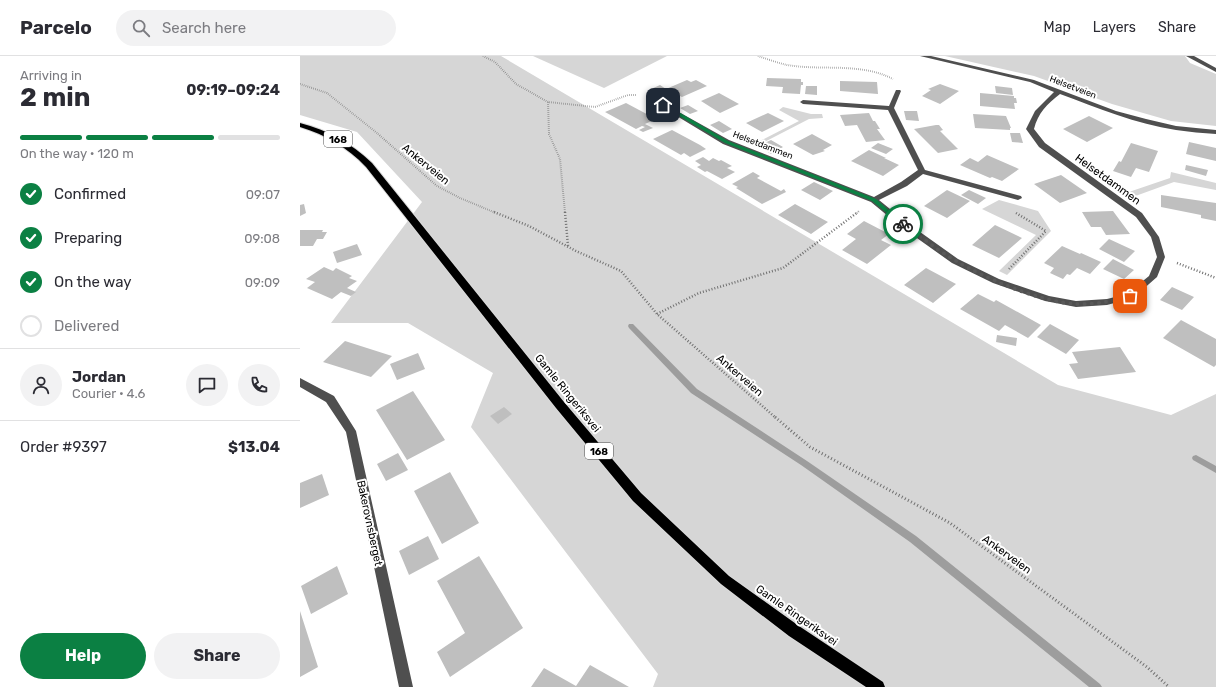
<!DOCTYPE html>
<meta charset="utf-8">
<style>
:root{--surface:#fff;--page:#f2f2f3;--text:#2b2b33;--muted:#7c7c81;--line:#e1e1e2;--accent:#0b8043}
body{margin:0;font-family:Rubik,sans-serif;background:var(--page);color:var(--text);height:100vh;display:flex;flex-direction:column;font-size:15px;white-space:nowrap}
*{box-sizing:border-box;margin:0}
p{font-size:13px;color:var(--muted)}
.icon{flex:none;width:22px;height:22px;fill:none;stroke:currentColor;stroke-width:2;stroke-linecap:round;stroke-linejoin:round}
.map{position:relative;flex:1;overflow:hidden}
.side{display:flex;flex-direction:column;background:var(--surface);width:300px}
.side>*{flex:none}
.pin{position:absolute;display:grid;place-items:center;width:34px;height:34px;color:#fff;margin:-17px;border-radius:8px;box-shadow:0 2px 6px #0006}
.courier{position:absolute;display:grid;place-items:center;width:40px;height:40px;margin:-20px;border:3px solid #0b8043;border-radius:50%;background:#fff;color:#222;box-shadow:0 1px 5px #0007}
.head em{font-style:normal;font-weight:700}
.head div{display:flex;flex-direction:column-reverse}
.head{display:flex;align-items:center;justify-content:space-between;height:68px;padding:0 20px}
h1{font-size:26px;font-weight:700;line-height:30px}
.bar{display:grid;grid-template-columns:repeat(4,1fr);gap:6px 4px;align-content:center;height:48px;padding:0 20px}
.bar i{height:5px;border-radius:3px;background:var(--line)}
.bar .on{background:var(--accent)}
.bar p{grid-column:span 4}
.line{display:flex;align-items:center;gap:10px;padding:0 20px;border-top:1px solid var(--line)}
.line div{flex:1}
.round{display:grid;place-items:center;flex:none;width:42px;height:42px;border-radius:21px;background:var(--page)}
ol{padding:0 20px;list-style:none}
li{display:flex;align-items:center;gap:12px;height:44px}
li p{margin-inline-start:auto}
li .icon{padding:4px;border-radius:50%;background:var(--accent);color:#fff;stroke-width:4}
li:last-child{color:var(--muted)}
li i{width:22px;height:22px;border:2px solid var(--line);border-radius:50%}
.primary-button{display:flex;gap:8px;margin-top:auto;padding:8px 20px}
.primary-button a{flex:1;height:46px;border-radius:24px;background:var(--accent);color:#fff;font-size:16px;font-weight:700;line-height:46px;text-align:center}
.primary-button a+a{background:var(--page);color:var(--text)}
header{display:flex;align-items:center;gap:24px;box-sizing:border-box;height:56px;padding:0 20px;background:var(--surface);border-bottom:1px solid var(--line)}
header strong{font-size:19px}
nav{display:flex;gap:22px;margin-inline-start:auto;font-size:14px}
.search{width:280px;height:36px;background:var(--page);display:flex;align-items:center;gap:10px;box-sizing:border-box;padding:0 14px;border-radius:22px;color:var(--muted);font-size:15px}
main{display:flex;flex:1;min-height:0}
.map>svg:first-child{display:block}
</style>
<header>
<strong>Parcelo</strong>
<div class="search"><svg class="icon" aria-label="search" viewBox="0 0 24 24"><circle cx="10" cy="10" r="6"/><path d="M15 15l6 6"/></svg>Search here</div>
<nav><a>Map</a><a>Layers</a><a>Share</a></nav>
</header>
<main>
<section class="side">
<div class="head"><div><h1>2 min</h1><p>Arriving in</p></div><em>09:19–09:24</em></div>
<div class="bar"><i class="on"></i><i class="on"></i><i class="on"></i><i></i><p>On the way · 120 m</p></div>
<ol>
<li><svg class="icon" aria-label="check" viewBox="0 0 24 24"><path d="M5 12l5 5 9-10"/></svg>Confirmed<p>09:07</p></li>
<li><svg class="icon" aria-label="check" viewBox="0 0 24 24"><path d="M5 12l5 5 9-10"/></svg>Preparing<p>09:08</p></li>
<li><svg class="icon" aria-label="check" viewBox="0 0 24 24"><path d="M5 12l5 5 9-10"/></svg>On the way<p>09:09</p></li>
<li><i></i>Delivered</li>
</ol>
<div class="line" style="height:72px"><a class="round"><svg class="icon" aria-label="person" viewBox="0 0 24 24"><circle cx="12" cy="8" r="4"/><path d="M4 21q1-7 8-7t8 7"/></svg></a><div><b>Jordan</b><p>Courier · 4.6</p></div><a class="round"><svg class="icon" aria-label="chat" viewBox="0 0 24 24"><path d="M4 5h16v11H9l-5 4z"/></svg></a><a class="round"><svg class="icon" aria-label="phone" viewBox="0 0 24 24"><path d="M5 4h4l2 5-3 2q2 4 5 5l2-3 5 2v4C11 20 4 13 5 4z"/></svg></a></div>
<div class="line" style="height:52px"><div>Order #9397</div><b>$13.04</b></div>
<div class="primary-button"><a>Help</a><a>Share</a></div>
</section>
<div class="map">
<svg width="916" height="631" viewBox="0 0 916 631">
<rect width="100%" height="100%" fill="#fff"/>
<path fill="#d6d6d6" d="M0 0H201L758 329 871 359 916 338V631H353L358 618 171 371 193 317 108 267H31L122 146 57 76 0 59Z
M233 0H367L304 32Z
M645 0H885L890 7 916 18V70L871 65 812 48 734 20Z
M483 51 511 58H522L523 62 509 63 455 91 452 89 499 65 479 54Z
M871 116 916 127V134L874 126 830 142 823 138 870 122Z
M699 144 738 155 751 175 707 219 699 215 736 179 682 153Z"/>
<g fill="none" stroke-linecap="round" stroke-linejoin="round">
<path fill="#9d9d9d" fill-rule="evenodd" d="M329 268H333L397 333 507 405 616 480 800 628 802 631H789L610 486 501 409 391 337 329 272 328 270Z
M896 399 916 410V417L893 404 892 402 893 400Z"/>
</g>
<path fill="#bfbfbf" d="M467 22 501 23V26H503V29H501L500 38 482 37 483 31 466 30Z
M387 24 391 26 396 24 407 30 382 41 370 35 358 39 349 34 360 29 366 33Z
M540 25 577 26 578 38 540 35Z
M640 28 659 35 640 48 622 40 631 34 628 33Z
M506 30H517V39L505 38Z
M695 30 712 32 713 39 696 37Z
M419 37 439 48 420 57 401 45Z
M680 37 714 40V42H716L717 47H714L715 53 680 50Z
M326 47 356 63 345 68 353 72 343 76 339 74 345 71 342 70 336 73 305 56Z
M388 49 398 55 390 58 380 52Z
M604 55H617L619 65 606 64Z
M468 57 484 65 462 76 446 67Z
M569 57 573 65H575L580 73H577L585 84 566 86 557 69 545 70 540 59Z
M673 58 706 60 711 72H710V74L675 72Z
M789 60 813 72 787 86 763 73Z
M419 65 432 73 423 77 410 69Z
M636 69H639L643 74 640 75 658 93 638 97 614 73Z
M372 74 400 89 406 93 390 101 384 97 381 99 353 83Z
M710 77H720L723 87 712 86Z
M512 78 532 89 523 94 525 95 513 99 493 88Z
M471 84 483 91 471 98 458 90Z
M889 86 916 92V105L886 98Z
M578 87 593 93 586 98 571 92Z
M831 87 858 95 849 116 836 112 831 121 813 115 819 105 821 106Z
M569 94 586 102H584L599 109 583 120 551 105Z
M687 99 719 113 702 125 692 121 690 122 660 109 670 102 678 106Z
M403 101 409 105 413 102 419 105 421 104 432 110 427 112 435 116 422 123 407 115 405 116 397 111 401 109 395 105Z
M886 109 908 114 906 120 885 114Z
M453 116 460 120 457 122 481 135 484 133 486 136 462 148 436 132 438 131 432 128Z
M761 119 787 137 760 147 734 128Z
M514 126 533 135 520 144 501 134Z
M647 134 670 145 647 162 624 150Z
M669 134 686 142 678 148 661 139Z
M861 139 916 147V165L901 162V159L861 151Z
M4 148 6 157 0 160V149Z
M495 148 528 166 511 178 478 159Z
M813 155 830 178 806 179 801 171H791L782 156Z
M564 165 589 178 581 184 591 189 567 208 542 194 556 183 547 178Z
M695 169 722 182 699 202 672 189Z
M0 174H23L22 176H27L23 183H17L13 190H0Z
M809 183 835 195 824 206 799 193Z
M57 188 62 199 37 207 33 196Z
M762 190 780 198 781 197 801 206 790 218 777 212 770 219 767 218 763 223 750 217 754 212 744 207Z
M813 203 834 214 824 223 803 213Z
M24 211 33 215 36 212 52 220 49 222 57 225 47 232 56 236 51 240 41 236 32 243 7 232 15 226 6 223Z
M626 212 656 228 633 247 604 229Z
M872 231 894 241 882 254 860 244Z
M678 238 694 246 696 244 741 269 728 282 705 269 699 275 660 253Z
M881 264 916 283V309L914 311 863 282Z
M750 268 779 284 766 298 737 281Z
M697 279 717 282 716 290 696 286Z
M45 285 92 300 71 321 23 306Z
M820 291 836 316 778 323 769 308 778 307 772 296Z
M118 297 125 313 97 324 90 308Z
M113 335 145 384 107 404 76 354Z
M204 351 212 358 198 368 190 360Z
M98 397 108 414 86 425 77 408Z
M150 416 179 467 142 488 114 435Z
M22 418 29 439 0 452V427Z
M128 480 139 503 109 519 99 495Z
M179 500 223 572 150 621 137 596 165 577 137 525Z
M37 510 48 538 11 558 1 530Z
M0 555 18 611 0 621Z
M290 609 329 631H231L244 612 276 630Z"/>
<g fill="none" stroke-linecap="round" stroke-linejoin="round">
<g stroke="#dbdbdb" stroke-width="2">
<path id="major" d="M0 67C28 74 51 87 72 107L264 346 341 437 429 520 499 570 583 626 585 631H566L489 580 421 528 333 445 256 352 66 111C47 91 26 79 0 71Z"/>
</g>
<path stroke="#717171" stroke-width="2" stroke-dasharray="0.5 1.5" stroke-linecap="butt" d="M183 0 195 6 216 28 248 46 295 51 328 39H336
M458 0C467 3 478 7 487 9 523 15 560 6 593 23
M0 28 27 37 77 77 137 130 160 142 196 157
M248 46 249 78 260 103 265 157
M557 157 559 155"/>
<path stroke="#717171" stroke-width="2.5" stroke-dasharray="1 2" stroke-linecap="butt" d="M194 156 229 170 276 195 321 215 357 258 476 362
M265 156 268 190
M877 207 916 222
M709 213 746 175 716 157
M357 258 399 237 483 212 558 156"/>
<path stroke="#717171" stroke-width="3" stroke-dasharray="1 2.5" stroke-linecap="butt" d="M475 361 510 391 650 467 847 611 869 631"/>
<path fill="#4f4f4f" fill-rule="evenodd" d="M620 0H631L734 24 816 55 846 63 876 70 916 74V78C903 77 889 76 876 74 836 68 798 52 760 38 747 48 738 57 734 73L745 87 842 157 859 181 865 201 857 221 833 242 807 249 776 251 745 245 693 227 652 207 600 170 571 146 423 88 347 42 352 41 429 84 574 141 601 126 618 114 588 54 503 48 500 46 503 44 589 50 596 34H600L601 35 594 52 625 114 721 140 722 142 718 144 623 118 607 130 579 144 606 166 658 203 699 223 749 240 776 245 807 243 827 238 849 220 857 201 851 181 836 161 739 91 726 73 735 55 754 36 730 26Z
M886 0H894L916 12V16Z
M0 322 34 340 56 375 113 631H99L46 376 26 346 0 331Z"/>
<use href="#major" fill="#000" fill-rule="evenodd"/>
</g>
<path fill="#0b8043" d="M362 48H365L428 85 576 143 605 168 601 169 572 145 425 87 362 50Z"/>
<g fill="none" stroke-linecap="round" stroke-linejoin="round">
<path stroke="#595959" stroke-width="4" stroke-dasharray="0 7.2" d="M603 168C620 180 637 194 656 205 686 223 741 246 776 248 795 249 812 245 830 240"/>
</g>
<g text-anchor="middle" stroke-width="4" stroke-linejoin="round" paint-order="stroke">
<g font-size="9" fill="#000" stroke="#fff">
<text transform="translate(773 31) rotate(21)" y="3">Helsetveien</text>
<text transform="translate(463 89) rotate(21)" y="3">Helsetdammen</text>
</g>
<g fill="#fff" stroke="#4c4c4c" stroke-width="1">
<rect x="24" y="75" width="28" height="16" rx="3"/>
<rect x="285" y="387" width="28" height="16" rx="3"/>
</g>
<g font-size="10" font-weight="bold" fill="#000">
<text x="38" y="87">168</text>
<text x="299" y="399">168</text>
</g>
<g font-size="11" fill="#000" stroke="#fff">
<text transform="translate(126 108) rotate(39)" y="4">Ankerveien</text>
<text transform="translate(808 123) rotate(36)" y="4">Helsetdammen</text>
<text transform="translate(440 319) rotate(41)" y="4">Ankerveien</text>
<text transform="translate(268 337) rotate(51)" y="4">Gamle Ringeriksvei</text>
<text transform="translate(70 467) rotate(78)" y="4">Bakerovnsberget</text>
<text transform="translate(707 498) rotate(36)" y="4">Ankerveien</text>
<text transform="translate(497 559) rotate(35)" y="4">Gamle Ringeriksvei</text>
</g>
</g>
</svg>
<div class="pin" style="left:830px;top:240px;background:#ea580c"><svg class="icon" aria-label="bag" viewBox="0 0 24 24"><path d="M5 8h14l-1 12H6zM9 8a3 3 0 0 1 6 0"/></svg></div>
<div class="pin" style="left:363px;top:49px;background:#1f2937"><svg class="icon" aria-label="home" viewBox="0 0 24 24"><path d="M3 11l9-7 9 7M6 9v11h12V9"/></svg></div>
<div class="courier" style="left:603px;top:168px"><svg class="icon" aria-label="bike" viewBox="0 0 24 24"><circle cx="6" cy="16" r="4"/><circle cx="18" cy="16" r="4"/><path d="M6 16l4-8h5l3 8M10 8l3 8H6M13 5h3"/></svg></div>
</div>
</main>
